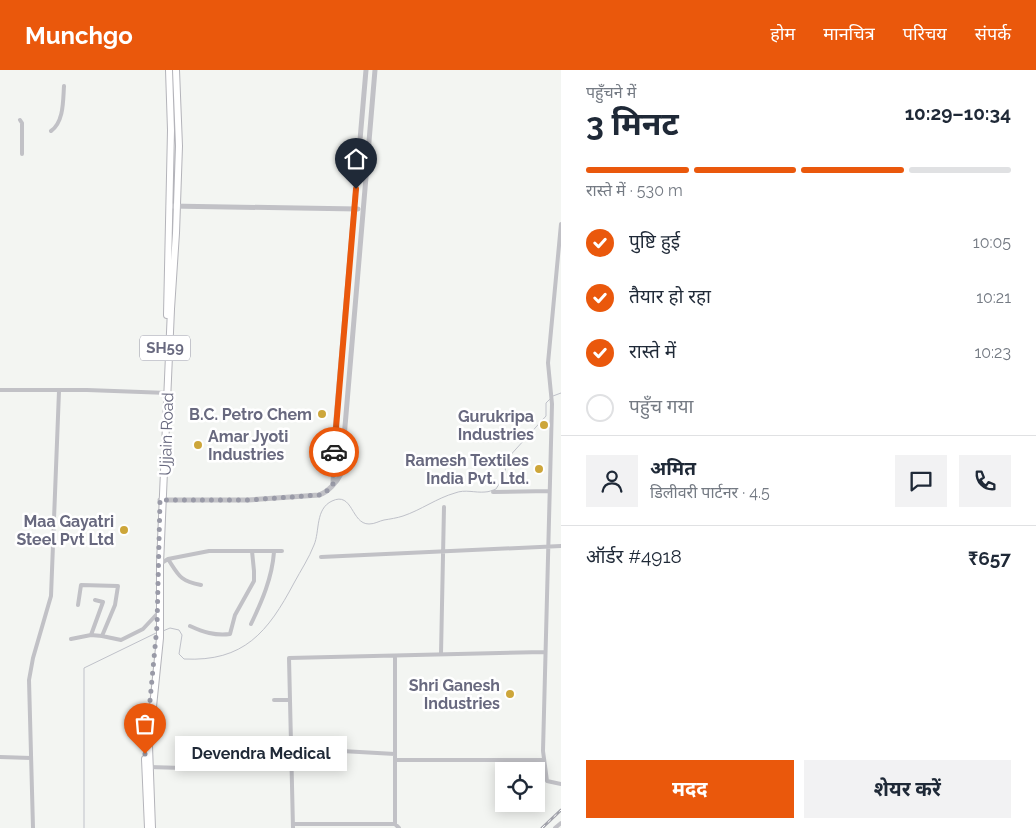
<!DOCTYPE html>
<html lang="hi">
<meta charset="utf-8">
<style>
:root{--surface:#fff;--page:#f2f2f3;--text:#1f2937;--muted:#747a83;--line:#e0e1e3;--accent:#ea580c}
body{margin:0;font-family:Raleway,"Noto Sans Devanagari",sans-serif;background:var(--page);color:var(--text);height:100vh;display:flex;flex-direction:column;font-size:19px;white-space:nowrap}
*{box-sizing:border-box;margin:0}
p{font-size:16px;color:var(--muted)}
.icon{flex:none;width:28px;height:28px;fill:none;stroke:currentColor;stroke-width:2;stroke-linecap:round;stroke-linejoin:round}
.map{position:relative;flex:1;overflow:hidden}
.sheet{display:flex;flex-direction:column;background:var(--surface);width:475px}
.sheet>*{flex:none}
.controls{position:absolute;left:495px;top:692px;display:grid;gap:10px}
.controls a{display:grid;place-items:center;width:50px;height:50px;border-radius:0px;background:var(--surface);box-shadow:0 2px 12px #0003;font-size:25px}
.pin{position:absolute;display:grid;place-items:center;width:42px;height:42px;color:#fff;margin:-51px -21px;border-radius:50% 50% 50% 0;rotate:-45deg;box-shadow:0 0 5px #0007}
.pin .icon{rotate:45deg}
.courier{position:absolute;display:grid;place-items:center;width:50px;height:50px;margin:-25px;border:4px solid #ea580c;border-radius:50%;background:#fff;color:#222;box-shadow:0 1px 6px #0007}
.bubble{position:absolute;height:35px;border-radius:0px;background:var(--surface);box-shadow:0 2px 12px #0003;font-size:16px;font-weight:700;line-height:35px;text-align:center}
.overview em{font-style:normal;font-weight:700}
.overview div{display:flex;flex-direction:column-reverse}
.overview{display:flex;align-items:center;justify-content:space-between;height:85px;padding:0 25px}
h1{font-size:32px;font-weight:700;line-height:38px}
.bar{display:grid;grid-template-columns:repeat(4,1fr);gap:8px 5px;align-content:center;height:60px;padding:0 25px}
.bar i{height:6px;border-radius:4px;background:var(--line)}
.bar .selected{background:var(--accent)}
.bar p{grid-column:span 4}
.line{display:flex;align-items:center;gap:12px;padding:0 25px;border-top:1px solid var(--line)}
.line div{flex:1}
.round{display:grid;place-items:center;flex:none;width:52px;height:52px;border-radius:0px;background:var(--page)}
ol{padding:0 25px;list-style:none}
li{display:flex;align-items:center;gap:15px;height:55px}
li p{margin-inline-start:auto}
li .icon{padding:5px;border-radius:50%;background:var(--accent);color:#fff;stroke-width:4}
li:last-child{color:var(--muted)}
li i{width:28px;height:28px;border:2px solid var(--line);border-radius:50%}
.action{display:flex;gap:10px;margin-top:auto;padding:10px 25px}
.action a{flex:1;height:58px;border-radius:0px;background:var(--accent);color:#fff;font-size:20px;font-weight:700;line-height:58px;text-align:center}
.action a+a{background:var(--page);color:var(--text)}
header{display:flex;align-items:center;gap:30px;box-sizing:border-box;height:70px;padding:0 25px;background:var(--accent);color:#fff}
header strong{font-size:24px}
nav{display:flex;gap:28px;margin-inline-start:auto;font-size:18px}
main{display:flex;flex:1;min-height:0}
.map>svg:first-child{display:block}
</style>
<header>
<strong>Munchgo</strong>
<nav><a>होम</a><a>मानचित्र</a><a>परिचय</a><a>संपर्क</a></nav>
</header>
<main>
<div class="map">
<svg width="561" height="758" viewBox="0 0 561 758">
<rect width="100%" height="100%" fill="#f3f5f2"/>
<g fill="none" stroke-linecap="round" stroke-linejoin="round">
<path stroke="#bfc1c9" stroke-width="1" d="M553 326 561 323
M163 561 170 558 179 560 182 565 179 584 184 589C244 592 268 562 294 513 301 500 309 488 314 475 320 461 315 439 332 431 353 421 351 454 369 454 375 454 379 451 384 450 390 449 397 448 403 446 421 440 437 428 455 423 465 419 475 423 485 422 489 422 493 420 496 419L505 404 506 390 546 346V333L550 329
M84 758V598L156 563"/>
<g stroke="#b4b4ba" stroke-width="8">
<path id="primary" d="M167 245 171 60 169 0
M145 689 148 758
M152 758 149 676 160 568V494L171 239 176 163 179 76 176 0"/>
</g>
<path stroke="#c1c1c6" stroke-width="4" d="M20 50 22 53V84
M51 61C64 52 63 30 64 16
M561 154 548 293 552 334 543 681 547 711 561 714
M0 320H87L168 323
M493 422 549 421
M321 487 561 476
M168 489C179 506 180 511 201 515
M160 494 168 489 209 481H282
M78 535 81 515 118 516 115 535 102 566 121 570 143 559 157 544
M251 554C262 531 272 508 274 482
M190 556C203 562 215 566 230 564L235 545 254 511V501L252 481
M91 565 103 532 95 530
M71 569 91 565 102 566
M441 584 444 437
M395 586V754L399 758
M274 630H290
M324 680 395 684
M0 687 31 688
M395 690H543
M149 697 217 699 292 696
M293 754H395
M33 758 29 610 33 588 51 526 59 321
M293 758 289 588 544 582
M555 758 561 753"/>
<path stroke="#c1c1c6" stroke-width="5" d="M169 136 358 139
M333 414 335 361 366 0
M160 430H248L319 425C328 422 337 412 341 404L375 0"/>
<use href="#primary" stroke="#fff" stroke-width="6"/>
<g stroke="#a2a3ab" stroke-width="3">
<path id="rail" d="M542 758 561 740"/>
</g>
<use href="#rail" stroke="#fff" stroke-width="1" stroke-dasharray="4" stroke-linecap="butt"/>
</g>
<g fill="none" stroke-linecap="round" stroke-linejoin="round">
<path stroke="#999aa7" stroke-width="5" stroke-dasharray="0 9" d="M145 684 157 556 160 430H248L319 425 326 422 333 414 334 382"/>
<path stroke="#ea580c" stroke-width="6" d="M334 382 356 119"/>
</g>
<g fill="#cda63a" stroke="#fff" stroke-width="2">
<circle cx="322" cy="344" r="5"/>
<circle cx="544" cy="355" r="5"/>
<circle cx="198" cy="375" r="5"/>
<circle cx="539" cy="399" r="5"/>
<circle cx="124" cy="460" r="5"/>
<circle cx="510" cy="624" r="5"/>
</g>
<g text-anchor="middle" stroke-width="5" stroke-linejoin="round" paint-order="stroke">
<rect fill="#fff" stroke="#9596a5" stroke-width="1" x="140" y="265.5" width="50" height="25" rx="4"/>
<g font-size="15" font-weight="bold" fill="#68697f">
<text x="165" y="283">SH59</text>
</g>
<g font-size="16" font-weight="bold" fill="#68697f" stroke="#fff" text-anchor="end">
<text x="312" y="350">B.C. Petro Chem</text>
<text x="534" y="352">Gurukripa<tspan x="534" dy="18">Industries</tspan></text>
<text x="208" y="372" text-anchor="start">Amar Jyoti<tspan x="208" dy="18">Industries</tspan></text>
<text x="529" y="396">Ramesh Textiles<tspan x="529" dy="18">India Pvt. Ltd.</tspan></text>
<text x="114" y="457">Maa Gayatri<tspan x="114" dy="18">Steel Pvt Ltd</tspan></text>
<text x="500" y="621">Shri Ganesh<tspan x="500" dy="18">Industries</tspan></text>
</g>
<g font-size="16" fill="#68697f" stroke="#fff">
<text transform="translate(166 364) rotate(-88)" y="6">Ujjain Road</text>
</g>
</g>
</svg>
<div class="controls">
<a><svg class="icon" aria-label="locate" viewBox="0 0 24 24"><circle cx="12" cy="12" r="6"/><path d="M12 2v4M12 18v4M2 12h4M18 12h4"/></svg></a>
</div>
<div class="pin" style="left:145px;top:684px;background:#ea580c"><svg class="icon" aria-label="bag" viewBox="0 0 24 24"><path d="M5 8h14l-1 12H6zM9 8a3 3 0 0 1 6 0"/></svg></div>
<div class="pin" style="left:356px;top:119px;background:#1f2937"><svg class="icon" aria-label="home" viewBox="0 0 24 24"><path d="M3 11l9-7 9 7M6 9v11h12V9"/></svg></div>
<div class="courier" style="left:334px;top:382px"><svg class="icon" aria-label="car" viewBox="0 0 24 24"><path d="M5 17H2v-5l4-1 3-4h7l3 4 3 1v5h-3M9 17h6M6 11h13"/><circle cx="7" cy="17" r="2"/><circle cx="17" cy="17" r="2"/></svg></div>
<div class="bubble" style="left:175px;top:666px;width:172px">Devendra Medical</div>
</div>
<section class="sheet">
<div class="overview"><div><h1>3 मिनट</h1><p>पहुँचने में</p></div><em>10:29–10:34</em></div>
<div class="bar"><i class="selected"></i><i class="selected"></i><i class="selected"></i><i></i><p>रास्ते में · 530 m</p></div>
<ol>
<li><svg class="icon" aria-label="check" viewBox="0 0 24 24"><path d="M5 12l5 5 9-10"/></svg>पुष्टि हुई<p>10:05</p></li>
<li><svg class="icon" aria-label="check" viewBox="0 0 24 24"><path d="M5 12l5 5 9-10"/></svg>तैयार हो रहा<p>10:21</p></li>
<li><svg class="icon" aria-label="check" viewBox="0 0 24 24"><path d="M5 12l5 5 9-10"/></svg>रास्ते में<p>10:23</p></li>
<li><i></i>पहुँच गया</li>
</ol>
<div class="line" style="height:90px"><a class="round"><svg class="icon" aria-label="person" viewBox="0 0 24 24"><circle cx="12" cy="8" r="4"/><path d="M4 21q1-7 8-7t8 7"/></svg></a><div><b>अमित</b><p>डिलीवरी पार्टनर · 4.5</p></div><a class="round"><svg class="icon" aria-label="chat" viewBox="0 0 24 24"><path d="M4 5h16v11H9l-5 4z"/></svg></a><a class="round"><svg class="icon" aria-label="phone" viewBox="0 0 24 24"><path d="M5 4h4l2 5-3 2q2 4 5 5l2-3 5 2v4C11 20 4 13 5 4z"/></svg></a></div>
<div class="line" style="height:65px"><div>ऑर्डर #4918</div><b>₹657</b></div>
<div class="action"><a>मदद</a><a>शेयर करें</a></div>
</section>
</main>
